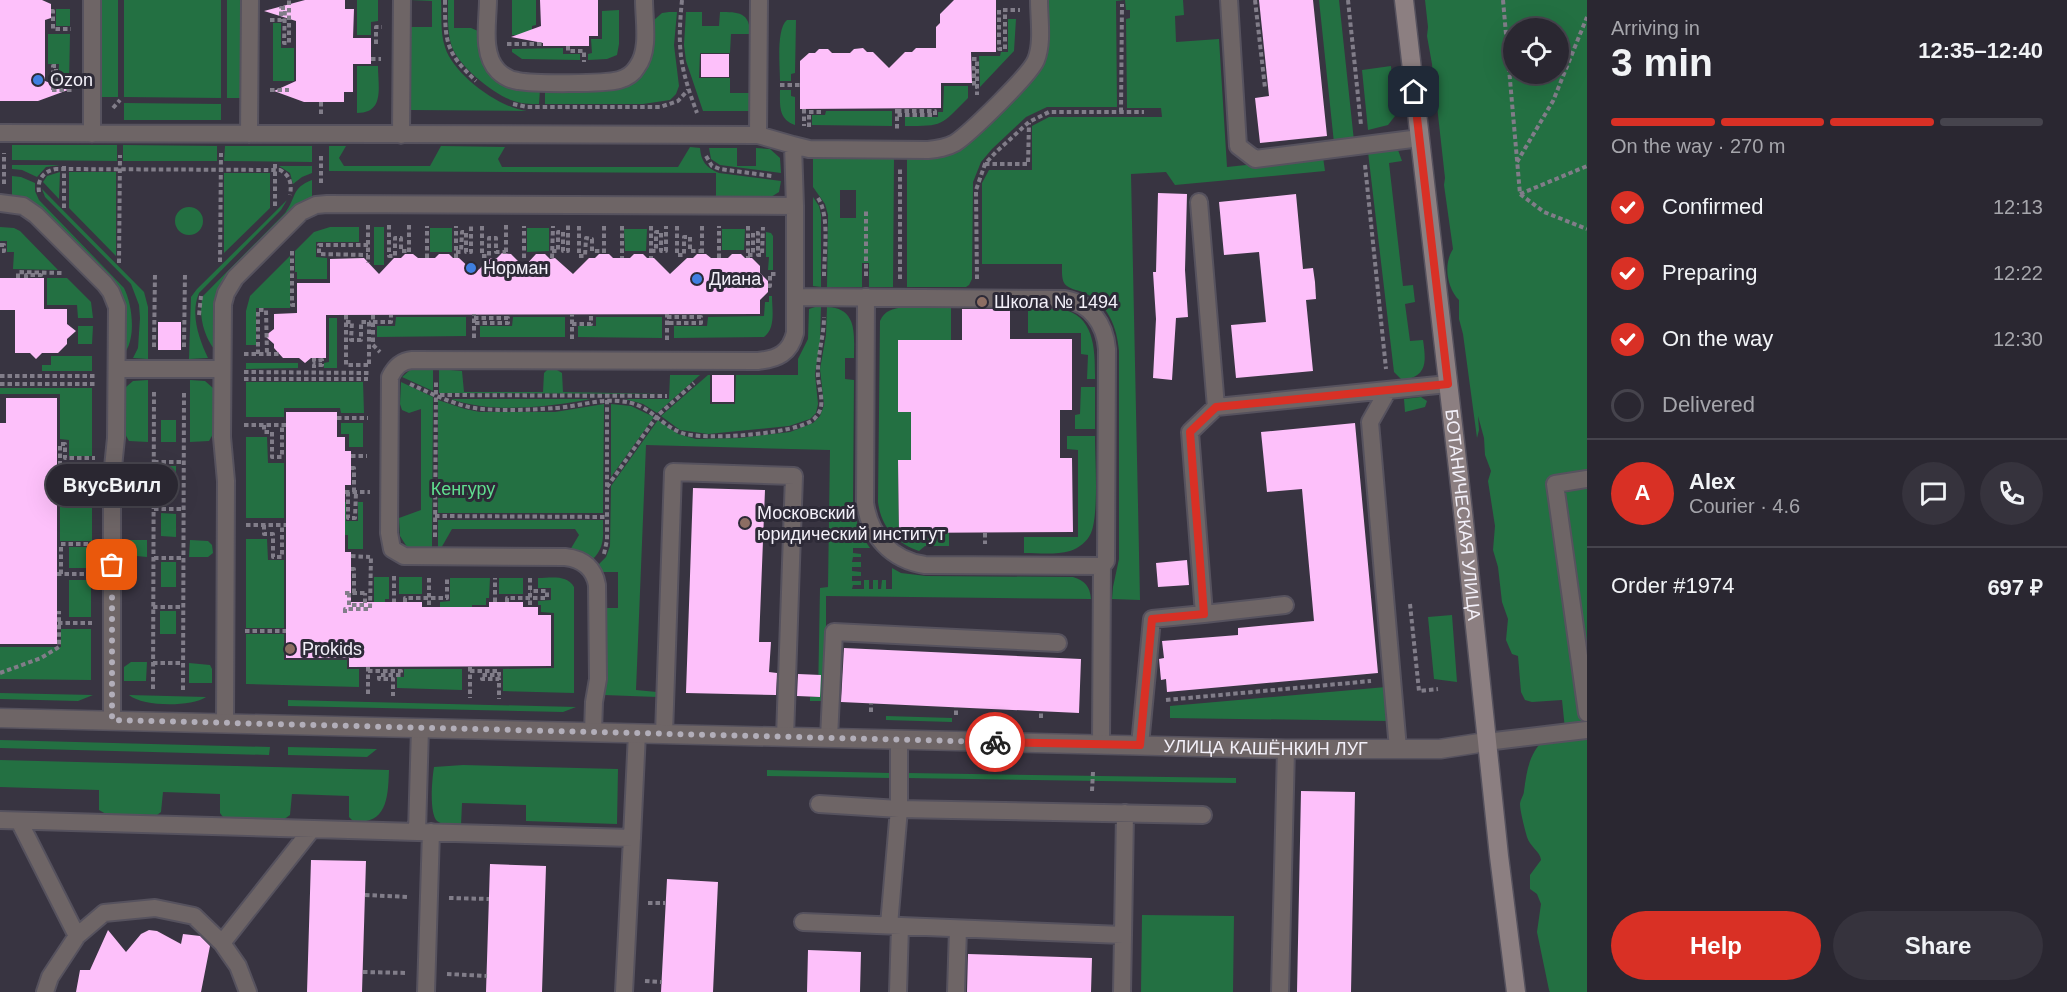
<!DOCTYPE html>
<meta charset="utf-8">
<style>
:root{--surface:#2a2731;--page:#36333d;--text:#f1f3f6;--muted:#a5a5ab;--line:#46444d;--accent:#d93025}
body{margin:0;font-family:Helvetica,sans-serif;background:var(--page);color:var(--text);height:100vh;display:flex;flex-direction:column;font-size:22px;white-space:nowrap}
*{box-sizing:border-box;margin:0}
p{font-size:20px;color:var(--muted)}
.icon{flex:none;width:33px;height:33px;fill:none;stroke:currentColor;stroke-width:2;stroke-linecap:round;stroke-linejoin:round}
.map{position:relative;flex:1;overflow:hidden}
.drawer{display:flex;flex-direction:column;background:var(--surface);width:480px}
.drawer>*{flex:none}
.fabs{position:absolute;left:1503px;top:18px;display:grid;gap:12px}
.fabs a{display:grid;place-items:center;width:66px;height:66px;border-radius:50%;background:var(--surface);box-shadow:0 6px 24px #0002,0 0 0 2px var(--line);font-size:30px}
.pin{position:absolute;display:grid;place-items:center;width:51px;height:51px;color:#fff;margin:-26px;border-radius:12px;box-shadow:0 3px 9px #0006}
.courier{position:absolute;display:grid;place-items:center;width:60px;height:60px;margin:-30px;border:4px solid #d93025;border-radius:50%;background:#fff;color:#222;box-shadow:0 2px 8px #0007}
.bubble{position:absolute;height:42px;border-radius:21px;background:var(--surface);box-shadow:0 6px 24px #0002,0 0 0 2px var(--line);font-size:20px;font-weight:600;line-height:42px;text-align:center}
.summary em{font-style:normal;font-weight:600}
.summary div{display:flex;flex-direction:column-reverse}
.summary{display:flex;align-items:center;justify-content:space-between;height:102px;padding:0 24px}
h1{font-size:39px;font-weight:600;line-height:45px}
.bar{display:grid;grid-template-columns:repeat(4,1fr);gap:9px 6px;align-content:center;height:72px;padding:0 24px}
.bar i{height:8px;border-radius:4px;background:var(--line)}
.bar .current{background:var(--accent)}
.bar p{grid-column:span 4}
.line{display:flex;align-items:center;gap:15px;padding:0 24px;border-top:2px solid var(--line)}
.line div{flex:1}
.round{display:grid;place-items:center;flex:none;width:63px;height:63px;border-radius:32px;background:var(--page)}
ol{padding:0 24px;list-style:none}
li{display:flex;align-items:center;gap:18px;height:66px}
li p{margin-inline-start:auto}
li .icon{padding:6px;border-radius:50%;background:var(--accent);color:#fff;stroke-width:4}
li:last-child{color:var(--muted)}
li i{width:33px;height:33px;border:3px solid var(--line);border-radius:50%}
.button{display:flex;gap:12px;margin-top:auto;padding:12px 24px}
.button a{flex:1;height:69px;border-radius:36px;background:var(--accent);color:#fff;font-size:24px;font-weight:600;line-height:69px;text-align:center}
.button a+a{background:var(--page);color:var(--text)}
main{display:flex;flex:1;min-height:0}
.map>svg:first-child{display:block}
</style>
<main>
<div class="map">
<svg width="1587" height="992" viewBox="0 0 1587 992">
<rect width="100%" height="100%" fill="#383441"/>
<path fill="#237042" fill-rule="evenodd" d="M101 0H118V97H100Z
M124 0H221V98L124 97Z
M227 0H241L240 98H227Z
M357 0H378V21L371 22V35H357Z
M410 0H441C442 15 440 32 445 47 453 74 499 108 527 111L411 110 410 27H432V1Z
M448 0H454V28H471L478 31 482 53 540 89 539 104C530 104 520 104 511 100 492 93 459 66 452 47 447 32 448 16 448 0Z
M512 0H536V25L532 26V35H512Z
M1048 0H1183L1184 15 1175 16 1176 42 1219 39 1227 167 1323 157 1325 171 1175 185 1166 172 1131 174 1140 600 1112 599 1113 587 1119 559V351C1117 327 1108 304 1085 293 1079 290 1072 290 1067 286 1061 282 1062 272 1062 264H982V183L989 170H1032V126L1049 117H1162L1161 108H1127L1126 19 1130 18V10H1126L1125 0 1116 1 1117 107H1047L1026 117 992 149 981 162 973 182 972 279 969 285 966 287H907V159C929 159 945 159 962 147 981 129 1038 80 1045 60 1052 42 1048 18 1048 0Z
M1319 0H1339L1354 141 1334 143Z
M1425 0H1587V992H1550L1549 990 1537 932 1541 904 1537 894 1530 889V875L1541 860C1540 851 1530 847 1527 837 1525 830 1520 811 1520 804 1520 800 1524 795 1524 791 1527 769 1529 755 1544 739H1566L1562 700 1532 702 1525 700 1521 692 1518 656 1512 654 1506 640 1508 619 1502 602 1498 567 1493 550 1495 526 1488 481 1491 471 1485 455 1484 438 1478 416 1479 430 1477 438 1463 334 1459 319V300C1447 288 1443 264 1453 249L1444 185 1445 178 1436 97 1434 92 1432 64 1427 36 1428 27ZM1514 28H1558V74H1514Z
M56 9H70V26H56Z
M619 10V44L617 55 607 59 588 60V54L592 53 591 39H602V11Z
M669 12H677L674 45 679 86 676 94 670 100 643 104H545V89L616 88 654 20 662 13Z
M686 12H702V26H719L720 12C738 12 750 12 750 34H731L730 53H700L699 78H730V93H750V111H703L686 61 684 45Z
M1008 19H1016L1014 51 980 87 979 56H1000L1001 52H1008Z
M787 20H796L795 73 791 74V81H780C780 66 776 29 787 20Z
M273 23H281V48H294V81H273Z
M48 34H70L69 83H58L59 64H48Z
M563 48V54H580V60L522 59 512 52V49Z
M357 66H378C378 87 385 113 357 113Z
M1391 66 1395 116 1388 125 1368 130 1362 70Z
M944 86H968V98C940 126 944 126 905 126V117H938V112H943Z
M780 90H791V96L795 97V125C778 119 780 105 780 90Z
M124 103 221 104V120H124Z
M826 111H892V126L812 125V115H825Z
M12 145H117V161L12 160Z
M123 145 217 146V161H123Z
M225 146H312V162L224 161Z
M329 146H346L339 158 344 166H430L441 146 505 147 498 159 502 167H678L690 147 700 148C701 161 706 168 719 173L781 181 779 192 771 197 764 198 716 197V173L329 171Z
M709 148H737V166H756V148L770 149 780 158 781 173 720 165 711 159Z
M1393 150H1398L1402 161 1389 163 1403 286 1413 285 1415 302 1405 304 1410 341 1423 340C1426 361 1428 377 1402 380L1394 372 1368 152Z
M813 159H894L893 287H869V263H862V287H827L828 215 825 204 813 187ZM840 190H856V218H840Z
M12 165H60L46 167 37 177 22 170 12 169Z
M279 166H312V173L302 177 293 184 290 173Z
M60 172 59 199 43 182 47 176Z
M69 172H116V256L69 208Z
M224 173H270V208L224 253Z
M12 176 21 177 35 183V191L39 200 124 288C132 304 136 335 126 351L125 305 118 289 33 202 21 196 12 195Z
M312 180V197L298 206 221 285 214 306V349C203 335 198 312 203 296L285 213C297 197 291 188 312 180Z
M42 189 144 292 148 307V359L133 358 138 348 140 318 139 305 131 284 45 197Z
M813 197 819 206 821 215V287L813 286Z
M287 200 281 210 199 293C190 314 199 339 208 358L189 359 191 297 197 289Z
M175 221a14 14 0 1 1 28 0a14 14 0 1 1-28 0Z
M0 227 14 228 20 231 58 270 13 269 14 252H7V241H0Z
M330 227H359V242H316V257L327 258V279H297V272H295V251L314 232Z
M374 227H384V265H374Z
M430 228H452V252H430Z
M527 228H549V251L527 252Z
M624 229H647L646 251H625Z
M722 229H745L744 250H722Z
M766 232 771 233 773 236V270H768L769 257H766Z
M290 256V308H256V345H246V311L250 296Z
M47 278H67L91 302 93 318H78L77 305H47Z
M769 296H772C772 309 776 328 764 337L674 338V326H707L708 317 764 316 765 302H769Z
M815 307H821L820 341 815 374 818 404 816 413 810 419 789 426 708 434 680 430 661 416 708 375H710V404H735L736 375H798V359L808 339 809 309Z
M827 307C858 308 854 335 854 358H845V379L854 380 853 503C855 520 860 534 870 548H853V553L861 554V557H853L852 562H861V567H852V571L861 572V576H852V581H861V585H853L852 589H864V580H869V589H873V580H878V589H881L882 580H886V589H892V568L901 573 926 576 1073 577C1085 581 1090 586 1091 599L826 596V701H810V697H818L820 588 828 587 830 450 646 445 636 690 657 692V697L604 695V608H618V572H600L597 566 606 557 610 546 611 486 658 420 678 434 696 439 740 438 790 432 813 423 820 416 824 405 820 369 826 335Z
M904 307 951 308V340H898V411L911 412V460L898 461 899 532 949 520V546H925L919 551C896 543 881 527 878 502L880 321C885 310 892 309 904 307Z
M1028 308C1038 308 1051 306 1061 309 1096 315 1095 353 1095 379H1087L1088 355 1081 354V333H1028Z
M396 317H466V336L377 337V326H395Z
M513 317H565V337H480V326H512Z
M596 317H662V338L578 337V326H596Z
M329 318H337V368H324V363L329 362Z
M78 326H93L92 344H78Z
M51 356H92V371H42V365H51Z
M246 363H298V368L246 369Z
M433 369V391L402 377 410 370Z
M439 369 462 371 464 392H543L544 373 547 370H557L562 373 563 392 665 394 439 393Z
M670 375H700L657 413 643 404 625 399H669Z
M148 380V442L129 441 125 434 126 387 133 381Z
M190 380 205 381 213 388V434L209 441 190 442Z
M246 382H363L364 413H341L340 408H284V417H246Z
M401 382 433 397 432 549 407 547 400 536 399 518 421 510V409L409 413 402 410 400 404Z
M1081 387H1095V429H1075V415L1080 414Z
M0 388H92V456H69V440L60 439V394H0Z
M1421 397 1427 401 1425 407 1405 412 1404 399Z
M451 399H591C550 407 491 414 451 399Z
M438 400 465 409 480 412H555L604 404 603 513H438Z
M611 404 631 406 654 417 611 477Z
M161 420H176V442H161Z
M341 423H363V447H349V434H341Z
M1067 436H1095C1095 459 1099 514 1091 533 1087 542 1079 548 1070 551 1056 555 1038 553 1024 553V537H1078V450L1067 449Z
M246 437H267L268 463H284V518H246Z
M161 466H176V488H161Z
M60 480H92V541H60Z
M340 502H346V521H358V502H363V549H348V535H340Z
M161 513 176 514V537L161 536Z
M438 520H603C603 538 605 547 592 560L570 550 579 535 575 529H452L440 550 438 549Z
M246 539H267L268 560H284V628H246Z
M129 540H147V557L126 555 125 543Z
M190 540 208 541 212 545 213 553 208 557H189Z
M69 547H92L91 568H69Z
M161 562H176V587H161Z
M374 577H389V599H385V604H374Z
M399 577H422V594H399Z
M450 578H490L489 598H486V605H472V612H440V602L450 601Z
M499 578H523V594H499Z
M538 578C550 578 567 574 574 587V693L503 691V669L554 668V613L541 612V605H538V601L551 600V588H538Z
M69 580H91V617H69Z
M160 611H176V634H160Z
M1452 615 1457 682 1434 679 1428 617Z
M61 629H91V680L0 679V647H61Z
M246 634H284V660H347V669H359V687L246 684Z
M131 662H147L146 681H124V667Z
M189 663 210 665 212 669V683H189Z
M404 669H462V690L397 688V677H404Z
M1386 687 1389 721 1170 718V706Z
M0 693 93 695 78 701 0 699Z
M129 695 206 697C191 707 143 707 129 695Z
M288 700 576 707 563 712 288 706Z
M886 716 952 718V722L886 720Z
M0 740 270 747 269 755 0 748Z
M288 747 377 749 367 757 288 755Z
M0 760 389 770C388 795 388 826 353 821L349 817V796L292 794 290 815 283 820 223 817 220 813V794L163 792 161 812 157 815 106 814 99 810V790L0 787Z
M463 765 618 769 617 824 526 821V805L462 803 461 826C454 825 443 826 437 821 429 813 432 779 434 767Z
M767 770 889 773V778L767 776Z
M908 773 1236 778V783L907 778Z
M1142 915 1234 916 1233 992H1141Z"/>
<path fill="#fdc0fa" d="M0 0H42L51 4V18L45 20V81L68 90 38 101H0Z
M305 0H345V9H354L353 38H371V64H353V92H344V102H304L274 91 296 81V21L264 11Z
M540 0H598V36H589V46H543V43L511 37 541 26Z
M954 0H996V52H971L972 83H941V108L800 109V61L809 53H815L819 49H828L832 53H850L854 49 863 48 867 52H873L889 68 905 52H912L916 48H936V27L940 23V14Z
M1259 0H1313L1327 136 1260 143 1255 98 1269 96Z
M701 54H729V77H701Z
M1158 193 1187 194 1185 270 1188 317 1176 318 1172 380 1153 378 1156 319 1153 272H1156Z
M1296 194 1303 269 1313 268 1315 282 1316 299 1306 300 1313 371 1236 378 1231 325 1266 322 1259 252 1224 255 1219 202Z
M502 253 511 254 524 267 536 254H545L550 259 555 258 573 274 589 258H595L599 254H609L613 258H630L634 254H643L647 258H654L670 274 687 258H693L697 254H706L711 258H728L732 254H741L745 258H752L760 266V273L768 281V292L760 300V314L326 315V358H311L305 363 299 358H283L274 348V344L265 336 274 329V314L297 313V283H330V259L364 258 379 274 394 258H401L405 254H413L418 258H435L439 254H449L453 258H459L475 273 491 258H497Z
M0 278H44V309H67V324L76 331 67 339V344L58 353H42L36 359 30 353H15V310H0Z
M962 309H1010V339H1072V410H1060V458H1072L1073 532 899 533 898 460H911V412H898V340H962Z
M158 322H181V350H158Z
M712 375H734V402H712Z
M6 398H57V644H0V423H6Z
M286 412H337V437H345V451H351V485H345V552H351V602H422V607H489V602H523V607H538V615H551V666L349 667V658H286Z
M1355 423 1378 673 1167 692 1166 679 1161 680 1159 659 1164 658 1162 641 1238 635V628L1314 621 1302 489 1267 492 1261 432Z
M693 488 765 490 759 642H771L769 672 777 673 776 695 686 693Z
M1187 560 1189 585 1158 587 1156 563Z
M844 648 1081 659 1079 713 841 702Z
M798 674 821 675 820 697 797 696Z
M1301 791 1355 792 1351 992H1297Z
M311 860 366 861 362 992H307Z
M490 864 546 866 542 992H486Z
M667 879 718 882 713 992H661Z
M108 930 126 952 141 934 149 930 157 931 181 944 183 934 200 936 210 946 201 992H76L80 970H90Z
M808 950 861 952 860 992H807Z
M968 954 1092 958 1091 992H967Z"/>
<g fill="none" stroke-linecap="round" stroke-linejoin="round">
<g stroke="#56525e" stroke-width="20">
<path id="lane" d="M488 0C488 21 481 54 498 71 503 76 511 80 518 81 534 84 605 84 619 80 626 78 633 74 637 67 650 50 644 21 644 0
M1229 0 1238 146 1255 159 1420 138
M0 133 758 135 793 145 795 206 327 204 316 205 301 212 235 278 226 293 223 304 222 437 226 481 225 723
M92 134V0
M249 134 250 0
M401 135 402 0
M758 135 759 0
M793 145 809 149 928 150C938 149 946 148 955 143 969 134 1030 75 1036 60 1043 43 1039 19 1039 0
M1199 202 1216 407
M0 203 23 206 36 215 105 284 111 292 117 307 116 438 112 477V720
M796 297 1065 299C1091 304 1105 324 1107 349L1106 561 1102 566 1101 744
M866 297 865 503C870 536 891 560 925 565L1102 566
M117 369H222
M1388 390 1370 422 1398 749
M1587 479 1555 484 1587 713
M1204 614 1285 605
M593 732 594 702 598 679 597 585C594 568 583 559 565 557L404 556 392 549 389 533 390 377C395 367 401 361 412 360L758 361C778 359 790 353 795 333V206
M664 734 673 472 794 476 785 737
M829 738 834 632 1058 643
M1486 742 1587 730
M1140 745 1152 619 1204 614 1190 432 1216 407 1448 384
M819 804 899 809 1203 815
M0 820 417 832 420 728
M19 821 77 936
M417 832 632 838 637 733
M803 922 1123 935 1122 992
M889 925 899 809V740
M1123 935 1125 813
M222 943 312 829
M45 992 50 977 77 936 104 913 155 908 194 916 222 943 238 966 248 992
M426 992 431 832
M624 992 632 838
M898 992 900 926
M956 992 958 929
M1280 992 1286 749"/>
</g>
<g stroke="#56525e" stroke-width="21">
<g id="street">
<path id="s1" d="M0 718 1286 749H1440L1486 742"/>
</g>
</g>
<g stroke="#56525e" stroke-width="21">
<g id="secondary">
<path id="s2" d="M1404 0 1463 512 1499 856 1516 992"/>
</g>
</g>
<path stroke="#817d89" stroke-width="4" stroke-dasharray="4.5 3" stroke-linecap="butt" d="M445 0C445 41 445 52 476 81
M682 0C677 50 680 67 697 113
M1255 0 1265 88
M1348 0 1361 125
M1503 0 1520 194 1544 212 1587 229
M999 10V49H1005V10
M1003 10H1020
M51 11H53V29H71
M270 20H281V8H285L284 43H289V0
M376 44V27H382
M507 44H543
M568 46V51H584V62
M371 59H381
M972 59H977V95
M972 68H974V87H977
M780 85H800
M52 90H72
M53 90V66H56V87H70
M270 90H289
M321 102V114
M513 104 527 107H660L678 101 688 90
M113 108 120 100
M804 109V126
M897 109V129
M897 111H935V115H897
M1121 112 1122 4
M809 127V112H821V109
M706 156 712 166 720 169 772 176
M1517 162 1553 101 1587 17
M275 164V208
M985 164H1028L1029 123
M1365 165 1386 369
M321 183V154
M4 184V153
M39 192C37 179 44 171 56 169L280 170C290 175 292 184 290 195
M1520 194 1587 166
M818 198C830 216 824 254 824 276
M64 208V163
M368 225V263
M389 225V256H395V238H401V251H409
M409 225V254
M506 225V253
M482 226V256H489V238H496V252H506
M579 226V256H585L586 238 592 239V251H604
M604 226V254
M622 226V258
M651 226V258
M677 226V255H684V237H690V251H702
M702 226V254
M748 226V258
M0 245H4V251H0
M368 245H319V254L368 255
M292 251V305H297
M552 251H558V232H563V251H568V225
M651 251H656V232H661V251H666V226
M456 252H461L462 232H466V252H471V225
M748 255H753V233H758V255H762L763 227
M427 258V226
M456 258V226
M524 258V226
M552 258 553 226
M719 258V226
M220 262 221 153
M119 263 120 155
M866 276V210
M18 278V272L62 273
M26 278V275H41V272
M900 279V169
M977 279 976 190 985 164 996 152 1029 122 1049 112H1144
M768 286H770V274H776
M199 315 201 296
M346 315V365H370
M373 315V345L380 352
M667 317H701V323H667
M474 318H508V323H474
M346 322H352L351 340H361V322H369V365
M373 322H391V315
M572 324H591V314
M474 338V314
M572 339V314
M667 340V314
M154 347 155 273
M184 347 185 273
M244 354H279
M258 354V310H266L267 354
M314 358V361L322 360V365H314V373
M244 372 371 373
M0 376H95
M244 379H368
M0 384H96
M410 384C428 392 446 401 465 406 485 412 533 410 555 408 577 407 596 399 618 401 651 403 656 423 682 433 703 441 798 434 814 419 818 415 820 411 821 407 823 395 817 383 818 371 818 353 824 335 824 317
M440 395 667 396
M337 418H368
M244 425H286
M264 425V432H272V457H282V425
M351 456H367
M154 462H184
M351 468H354V492
M57 473H93
M60 473V444H65V458H95
M607 487 657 416 694 383
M345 492H370
M348 492V518H355L356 492
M154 509H184
M435 516 607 517
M246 525H286
M264 525V534H273V557H282V525
M985 533V544
M435 537 436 380
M604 554 607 540V400
M351 556 370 557
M154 558H183
M351 569H354V593
M57 574H93
M61 574V544H90
M394 576V602
M429 578V607
M530 578V607
M345 593H366
M349 593V605H365V593
M405 602V598H447V578
M495 602V578
M507 602V598H547V591H530
M1410 604 1419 691 1438 689
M153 607H183
M345 613V609H370L371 556
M58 623H92
M245 631H286
M153 663H183
M368 667V695
M470 667V698
M368 671H401V675H379V679H393V696
M470 671H499V675H482V679H499V699
M0 673 41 658 59 647V611
M153 689 154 390
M183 690 184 390
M1166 700 1371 681
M871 712V703
M956 715V707
M1041 718V711
M1092 791 1093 772
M365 895 409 897
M449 898 489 899
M648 903H665
M363 972 407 973
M447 974 487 976
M645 981 662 982"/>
<use href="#lane" stroke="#6e6566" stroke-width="16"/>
<use href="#street" stroke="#6e6566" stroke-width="18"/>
<use href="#secondary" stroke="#8c7f81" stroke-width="18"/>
</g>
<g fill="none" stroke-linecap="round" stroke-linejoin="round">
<path stroke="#b2aeb9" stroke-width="6" stroke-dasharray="0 10.8" d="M112 565V720L995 742"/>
<path stroke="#d93025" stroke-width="8" d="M995 742 1140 745 1152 619 1204 614 1190 432 1216 407 1448 384 1414 92"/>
</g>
<g fill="#3f7fe0" stroke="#2d2a37" stroke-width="2">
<circle cx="38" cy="80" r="6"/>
<circle cx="471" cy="268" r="6"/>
<circle cx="697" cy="279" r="6"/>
</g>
<g fill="#8d6e63" stroke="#2d2a37" stroke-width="2">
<circle cx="982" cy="302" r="6"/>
<circle cx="745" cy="523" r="6"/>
<circle cx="290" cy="649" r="6"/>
</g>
<g text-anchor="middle" stroke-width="6" stroke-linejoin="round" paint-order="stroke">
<g font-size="18" fill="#f3f0f9" stroke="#2d2a37" text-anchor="start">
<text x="50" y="86">Ozon</text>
<text x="483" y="274">Норман</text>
<text x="709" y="285">Диана</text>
<text x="994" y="308">Школа № 1494</text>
<text x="757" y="519">Московский<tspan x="757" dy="21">юридический институт</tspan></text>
<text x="302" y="655">Prokids</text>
</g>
<g font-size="18" fill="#60de8f" stroke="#2d2a37">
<text x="463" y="495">Кенгуру</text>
</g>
<g font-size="18" fill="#f3f0f9" stroke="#2d2a37">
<text dy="6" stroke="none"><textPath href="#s2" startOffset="518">БОТАНИЧЕСКАЯ УЛИЦА</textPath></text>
<text dy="6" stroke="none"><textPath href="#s1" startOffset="1266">УЛИЦА КАШЁНКИН ЛУГ</textPath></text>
</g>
</g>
</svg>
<div class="fabs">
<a><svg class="icon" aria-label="locate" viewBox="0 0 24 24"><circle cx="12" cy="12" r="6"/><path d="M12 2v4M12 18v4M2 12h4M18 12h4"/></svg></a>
</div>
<div class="pin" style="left:112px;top:565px;background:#ea580c"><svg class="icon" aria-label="bag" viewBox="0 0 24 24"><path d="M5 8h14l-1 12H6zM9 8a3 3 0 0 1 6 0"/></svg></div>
<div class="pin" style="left:1414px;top:92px;background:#1f2937"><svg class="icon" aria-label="home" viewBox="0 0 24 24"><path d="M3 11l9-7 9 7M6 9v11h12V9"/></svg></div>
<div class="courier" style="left:995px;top:742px"><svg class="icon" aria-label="bike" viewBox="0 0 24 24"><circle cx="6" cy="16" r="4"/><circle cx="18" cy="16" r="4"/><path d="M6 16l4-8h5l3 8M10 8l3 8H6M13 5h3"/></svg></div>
<div class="bubble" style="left:46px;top:464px;width:132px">ВкусВилл</div>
</div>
<section class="drawer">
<div class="summary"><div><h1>3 min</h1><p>Arriving in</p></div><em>12:35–12:40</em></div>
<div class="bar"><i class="current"></i><i class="current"></i><i class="current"></i><i></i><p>On the way · 270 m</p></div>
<ol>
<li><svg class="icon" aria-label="check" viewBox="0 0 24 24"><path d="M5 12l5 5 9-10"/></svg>Confirmed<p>12:13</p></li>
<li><svg class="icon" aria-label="check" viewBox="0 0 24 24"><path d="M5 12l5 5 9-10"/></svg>Preparing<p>12:22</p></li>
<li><svg class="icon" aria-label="check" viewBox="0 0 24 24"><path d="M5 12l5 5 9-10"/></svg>On the way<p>12:30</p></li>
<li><i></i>Delivered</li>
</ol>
<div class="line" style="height:108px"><b class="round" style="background:var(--accent);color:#fff">A</b><div><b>Alex</b><p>Courier · 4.6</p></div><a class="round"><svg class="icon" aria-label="chat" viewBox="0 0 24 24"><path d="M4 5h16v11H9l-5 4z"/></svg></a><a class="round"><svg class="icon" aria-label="phone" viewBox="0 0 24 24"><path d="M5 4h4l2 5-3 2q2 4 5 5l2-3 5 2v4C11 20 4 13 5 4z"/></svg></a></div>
<div class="line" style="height:78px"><div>Order #1974</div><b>697 ₽</b></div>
<div class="button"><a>Help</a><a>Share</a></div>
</section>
</main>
